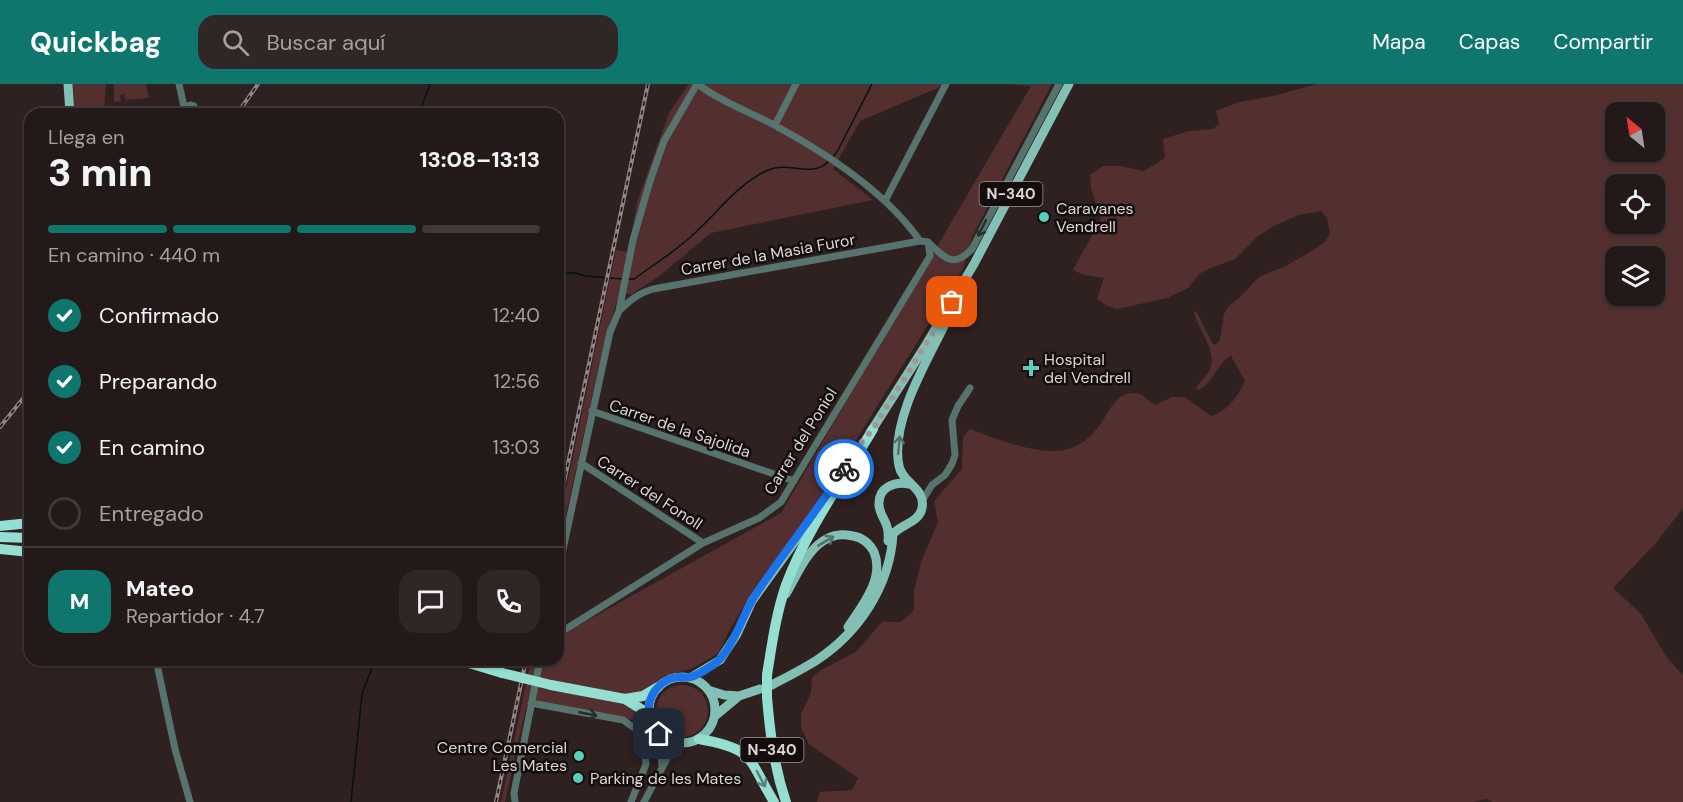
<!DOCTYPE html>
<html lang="es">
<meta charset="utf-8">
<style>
:root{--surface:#241919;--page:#302626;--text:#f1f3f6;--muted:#a3a0a2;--line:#413838;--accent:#0f766e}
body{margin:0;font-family:"DM Sans",sans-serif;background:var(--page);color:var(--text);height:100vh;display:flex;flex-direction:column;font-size:22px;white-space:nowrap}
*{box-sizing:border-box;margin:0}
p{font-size:20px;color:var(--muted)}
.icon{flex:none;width:33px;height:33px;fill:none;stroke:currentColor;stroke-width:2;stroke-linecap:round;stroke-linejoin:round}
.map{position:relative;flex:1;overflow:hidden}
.sheet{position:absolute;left:24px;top:24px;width:540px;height:558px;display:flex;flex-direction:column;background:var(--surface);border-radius:18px;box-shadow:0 2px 4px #0004,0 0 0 2px var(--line)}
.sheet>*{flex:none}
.needle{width:39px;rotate:330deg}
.buttons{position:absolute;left:1605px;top:18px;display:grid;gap:12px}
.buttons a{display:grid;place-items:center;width:60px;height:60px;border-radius:12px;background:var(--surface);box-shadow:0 2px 4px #0004,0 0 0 2px var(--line);font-size:30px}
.pin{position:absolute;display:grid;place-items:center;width:51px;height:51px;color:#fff;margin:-26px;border-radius:12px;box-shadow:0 3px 9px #0006}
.courier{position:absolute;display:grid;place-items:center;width:60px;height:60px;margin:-30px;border:4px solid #1a73e8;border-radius:50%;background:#fff;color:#222;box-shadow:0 2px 8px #0007}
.overview em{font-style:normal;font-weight:800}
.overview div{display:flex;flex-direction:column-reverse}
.overview{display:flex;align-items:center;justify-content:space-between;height:102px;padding:0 24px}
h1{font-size:39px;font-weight:800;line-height:45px}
.bar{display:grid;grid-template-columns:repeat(4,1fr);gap:9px 6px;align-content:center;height:72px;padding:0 24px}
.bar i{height:8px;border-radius:4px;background:var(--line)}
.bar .on{background:var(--accent)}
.bar p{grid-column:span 4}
.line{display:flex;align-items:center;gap:15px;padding:0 24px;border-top:2px solid var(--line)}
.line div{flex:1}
.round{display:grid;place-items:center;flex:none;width:63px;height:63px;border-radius:18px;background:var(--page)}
ol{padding:0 24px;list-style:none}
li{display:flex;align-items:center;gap:18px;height:66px}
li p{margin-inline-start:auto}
li .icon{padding:6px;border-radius:50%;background:var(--accent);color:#fff;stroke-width:4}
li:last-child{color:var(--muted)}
li i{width:33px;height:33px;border:3px solid var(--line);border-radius:50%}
header{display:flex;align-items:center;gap:36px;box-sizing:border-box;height:84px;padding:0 30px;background:var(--accent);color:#fff}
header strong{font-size:28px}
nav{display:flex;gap:33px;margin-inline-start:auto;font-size:21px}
.search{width:420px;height:54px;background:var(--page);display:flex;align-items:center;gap:15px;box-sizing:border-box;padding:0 21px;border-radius:18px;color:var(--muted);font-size:22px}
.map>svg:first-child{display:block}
</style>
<header>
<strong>Quickbag</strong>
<div class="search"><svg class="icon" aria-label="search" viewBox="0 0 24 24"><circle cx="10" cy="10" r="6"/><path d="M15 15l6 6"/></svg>Buscar aquí</div>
<nav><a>Mapa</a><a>Capas</a><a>Compartir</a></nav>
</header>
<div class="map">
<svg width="1683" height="718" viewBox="0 0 1683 718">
<rect width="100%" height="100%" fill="#302121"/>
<path fill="#542f30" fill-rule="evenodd" d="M73 0H106L104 28 75 30Z
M114 0H146L149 14 126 16 124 10 120 11 121 17 114 18Z
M689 0H947L860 37 833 85 873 116 711 149 658 193 630 211 620 208 606 250 558 466V444L616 166 628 168 638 115 669 29Z
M1007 0H1052L972 153 963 185 809 431 756 502 729 547 719 569 693 584 662 593 653 601 642 618 648 647 656 661 648 655 642 638 528 615 505 718H501L531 576H558V557L574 544 781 429 1031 2Z
M1317 0H1683V424L1655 460 1613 504 1641 530 1667 574 1683 591V718H1493L1486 715 1473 718H817L820 708 852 706 858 694 809 660 801 643V630L811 609 812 594 821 586 856 568 882 538H901L914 526V507L921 478 938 438 934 417 962 385 963 353 970 345C995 355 1038 371 1064 366 1075 364 1088 356 1095 347 1108 333 1113 307 1137 309 1144 310 1147 318 1156 321L1172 313H1185L1211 332C1227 328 1238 312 1245 297L1231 272C1217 280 1215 296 1199 306L1196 304C1200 297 1207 293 1210 285 1218 265 1197 246 1194 227L1197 229 1213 260 1216 261 1220 256 1224 230 1228 223 1240 213 1259 193 1284 183 1315 165 1326 157 1330 149 1327 134 1321 127 1298 131 1274 142 1258 152 1235 175 1208 185 1199 190 1188 204 1167 214 1117 225 1108 222 1097 215 1104 194 1084 191 1073 186 1101 135 1091 104 1090 91 1103 82H1120L1144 87 1165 74 1163 55 1189 47 1213 45 1219 40 1216 27 1239 18 1273 12ZM1616 28H1654V68H1616ZM1616 100H1654V140H1616ZM1616 172H1654V212H1616Z
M656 627a26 26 0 1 1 52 0a26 26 0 1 1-52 0Z"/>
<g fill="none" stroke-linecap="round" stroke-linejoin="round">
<path stroke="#001411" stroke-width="1.5" d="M419 30 430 0
M833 73 837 68 872 0
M558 189H576L585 192 623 195
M628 195H634C652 182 671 170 687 156 714 134 735 101 768 86 789 77 812 95 829 77
M351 718 362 610 375 576"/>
<path stroke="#56736d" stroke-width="7" d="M179 0 185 27 188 30
M698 0C717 16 752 29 774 41 826 69 886 108 920 157
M185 25 190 21 194 22 195 28 191 30
M775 41 796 0
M885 117 946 0
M928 158C945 174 953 185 972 165L1059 0
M619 227C630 216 639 209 653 205L920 157 928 158
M592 327 794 397
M581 379 703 459
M922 417 932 401 945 391 952 380 955 371 952 336 958 322 970 304
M558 488 610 248 619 227 633 156 650 97 664 57 697 0
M558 550 703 459 759 434 781 418 930 172 928 158
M156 576 175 665 190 718
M531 619 623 636 637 646 644 660 646 680 631 718
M659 650 662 682
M515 718 514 709 540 576
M644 718 669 671 678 659"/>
<path stroke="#82c0b5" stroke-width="9" d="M68 0 70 30
M870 349 924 264 974 180 1069 0
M888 457C890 437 880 435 879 421 878 403 895 397 909 400
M786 510C796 493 806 468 823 457 833 450 842 450 853 452 862 453 870 460 874 468 885 494 862 522 848 543
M649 626a33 33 0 1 1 66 0a33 33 0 1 1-66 0Z
M690 594 720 576 737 550 752 517 822 420
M772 601C787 593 803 585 817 576 859 548 890 502 893 450 901 440 919 439 922 424 926 404 902 399 899 382 890 338 926 279 945 240
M708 606 724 611 739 612
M715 632 739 612 760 605"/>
<path stroke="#94dfd2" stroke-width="10" d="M0 442 30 439
M0 453 30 454
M0 465 30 468
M459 576 502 589
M767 591C772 560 776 530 786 501 807 445 843 396 873 345
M551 601 625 615 649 630
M767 613C770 649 774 683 786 718
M625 615 643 612 658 603
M699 655C755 665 747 673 774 718"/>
<g stroke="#908484" stroke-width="4">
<path id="rail" d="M237 30 258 0
M0 343 30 306
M558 427 648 0
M496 718 526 576"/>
</g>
<use href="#rail" stroke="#140d0d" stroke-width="1.5" stroke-dasharray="4.5" stroke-linecap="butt"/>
<path stroke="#94dfd2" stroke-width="10" d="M502 589 551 601
M767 613V591"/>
</g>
<defs><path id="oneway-shaft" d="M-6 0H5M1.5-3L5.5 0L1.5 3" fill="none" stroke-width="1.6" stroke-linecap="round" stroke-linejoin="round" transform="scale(1.5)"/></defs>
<g stroke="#282c2a">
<use href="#oneway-shaft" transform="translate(982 144) rotate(117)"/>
<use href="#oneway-shaft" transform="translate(588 630) rotate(11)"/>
</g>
<g stroke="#506f69">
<use href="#oneway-shaft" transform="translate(899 361) rotate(-84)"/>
<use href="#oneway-shaft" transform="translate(826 457) rotate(-31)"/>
</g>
<use stroke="#5a8079" href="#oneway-shaft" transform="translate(761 695) rotate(62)"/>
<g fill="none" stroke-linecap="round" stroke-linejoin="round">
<path stroke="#a19595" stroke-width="6" stroke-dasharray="0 10.8" d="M844 385 859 361 873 345 952 218"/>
<path stroke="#1a73e8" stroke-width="8" d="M659 650C648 639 645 622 654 608 660 599 670 593 681 593 684 593 687 594 690 593 697 592 717 579 721 574 736 556 742 533 754 513 783 469 816 429 844 385"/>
</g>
<g fill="#5acebc" stroke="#140d0d" stroke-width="2">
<circle cx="1044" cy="133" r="6"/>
<path d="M1028 275h6v6h6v6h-6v6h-6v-6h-6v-6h6z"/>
<circle cx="579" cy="672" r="6"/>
<circle cx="578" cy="694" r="6"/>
</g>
<g text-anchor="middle" stroke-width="5" stroke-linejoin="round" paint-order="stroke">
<g fill="#140d0d" stroke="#a19898" stroke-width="1.5">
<rect x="979.5" y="98" width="63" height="24" rx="4.5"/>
<rect x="740.5" y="654" width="63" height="24" rx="4.5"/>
</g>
<g font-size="15" font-weight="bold" fill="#ded4d4">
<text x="1011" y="115">N-340</text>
<text x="772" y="671">N-340</text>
</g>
<g font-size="16" fill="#ded4d4" stroke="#140d0d" text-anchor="start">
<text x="1056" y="130">Caravanes<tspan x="1056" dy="18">Vendrell</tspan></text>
<text x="1044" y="281">Hospital<tspan x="1044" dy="18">del Vendrell</tspan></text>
<text x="567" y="669" text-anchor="end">Centre Comercial<tspan x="567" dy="18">Les Mates</tspan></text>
<text x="590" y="700">Parking de les Mates</text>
</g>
<g font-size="16" fill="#ded4d4" stroke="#140d0d">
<text transform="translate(768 170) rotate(-10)" y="6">Carrer de la Masia Furor</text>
<text transform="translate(680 344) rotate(19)" y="6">Carrer de la Sajolida</text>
<text transform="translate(800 357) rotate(-58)" y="6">Carrer del Poniol</text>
<text transform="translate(650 408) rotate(33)" y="6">Carrer del Fonoll</text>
</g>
</g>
</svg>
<div class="buttons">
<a><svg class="needle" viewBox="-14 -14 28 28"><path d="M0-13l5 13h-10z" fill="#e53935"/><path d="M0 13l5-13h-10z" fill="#a3a0a2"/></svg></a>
<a><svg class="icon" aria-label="locate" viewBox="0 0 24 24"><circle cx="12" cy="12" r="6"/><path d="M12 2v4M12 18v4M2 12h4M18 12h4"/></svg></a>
<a><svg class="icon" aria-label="layers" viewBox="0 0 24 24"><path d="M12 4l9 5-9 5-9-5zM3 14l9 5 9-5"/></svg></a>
</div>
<div class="pin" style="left:952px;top:218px;background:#ea580c"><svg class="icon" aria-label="bag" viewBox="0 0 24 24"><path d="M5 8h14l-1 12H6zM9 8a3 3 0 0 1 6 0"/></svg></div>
<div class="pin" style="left:659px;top:650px;background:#1f2937"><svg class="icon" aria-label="home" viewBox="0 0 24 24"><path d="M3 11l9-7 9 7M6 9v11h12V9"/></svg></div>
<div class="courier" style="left:844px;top:385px"><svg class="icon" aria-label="bike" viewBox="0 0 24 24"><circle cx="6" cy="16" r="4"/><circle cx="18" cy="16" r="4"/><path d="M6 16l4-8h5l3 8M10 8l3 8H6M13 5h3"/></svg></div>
<section class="sheet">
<div class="overview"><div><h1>3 min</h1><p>Llega en</p></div><em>13:08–13:13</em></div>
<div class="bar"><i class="on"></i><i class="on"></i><i class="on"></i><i></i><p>En camino · 440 m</p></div>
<ol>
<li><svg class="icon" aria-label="check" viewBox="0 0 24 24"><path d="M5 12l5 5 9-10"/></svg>Confirmado<p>12:40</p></li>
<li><svg class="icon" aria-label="check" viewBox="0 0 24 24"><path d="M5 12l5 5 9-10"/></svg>Preparando<p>12:56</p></li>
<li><svg class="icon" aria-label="check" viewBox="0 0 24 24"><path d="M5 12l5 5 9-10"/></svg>En camino<p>13:03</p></li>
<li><i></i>Entregado</li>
</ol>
<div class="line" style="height:108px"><b class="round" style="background:var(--accent);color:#fff">M</b><div><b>Mateo</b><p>Repartidor · 4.7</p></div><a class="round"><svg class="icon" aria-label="chat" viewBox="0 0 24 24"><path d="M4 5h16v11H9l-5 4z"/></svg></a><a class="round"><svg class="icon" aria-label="phone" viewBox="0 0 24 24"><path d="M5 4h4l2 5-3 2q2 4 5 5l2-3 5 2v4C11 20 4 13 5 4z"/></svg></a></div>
</section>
</div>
